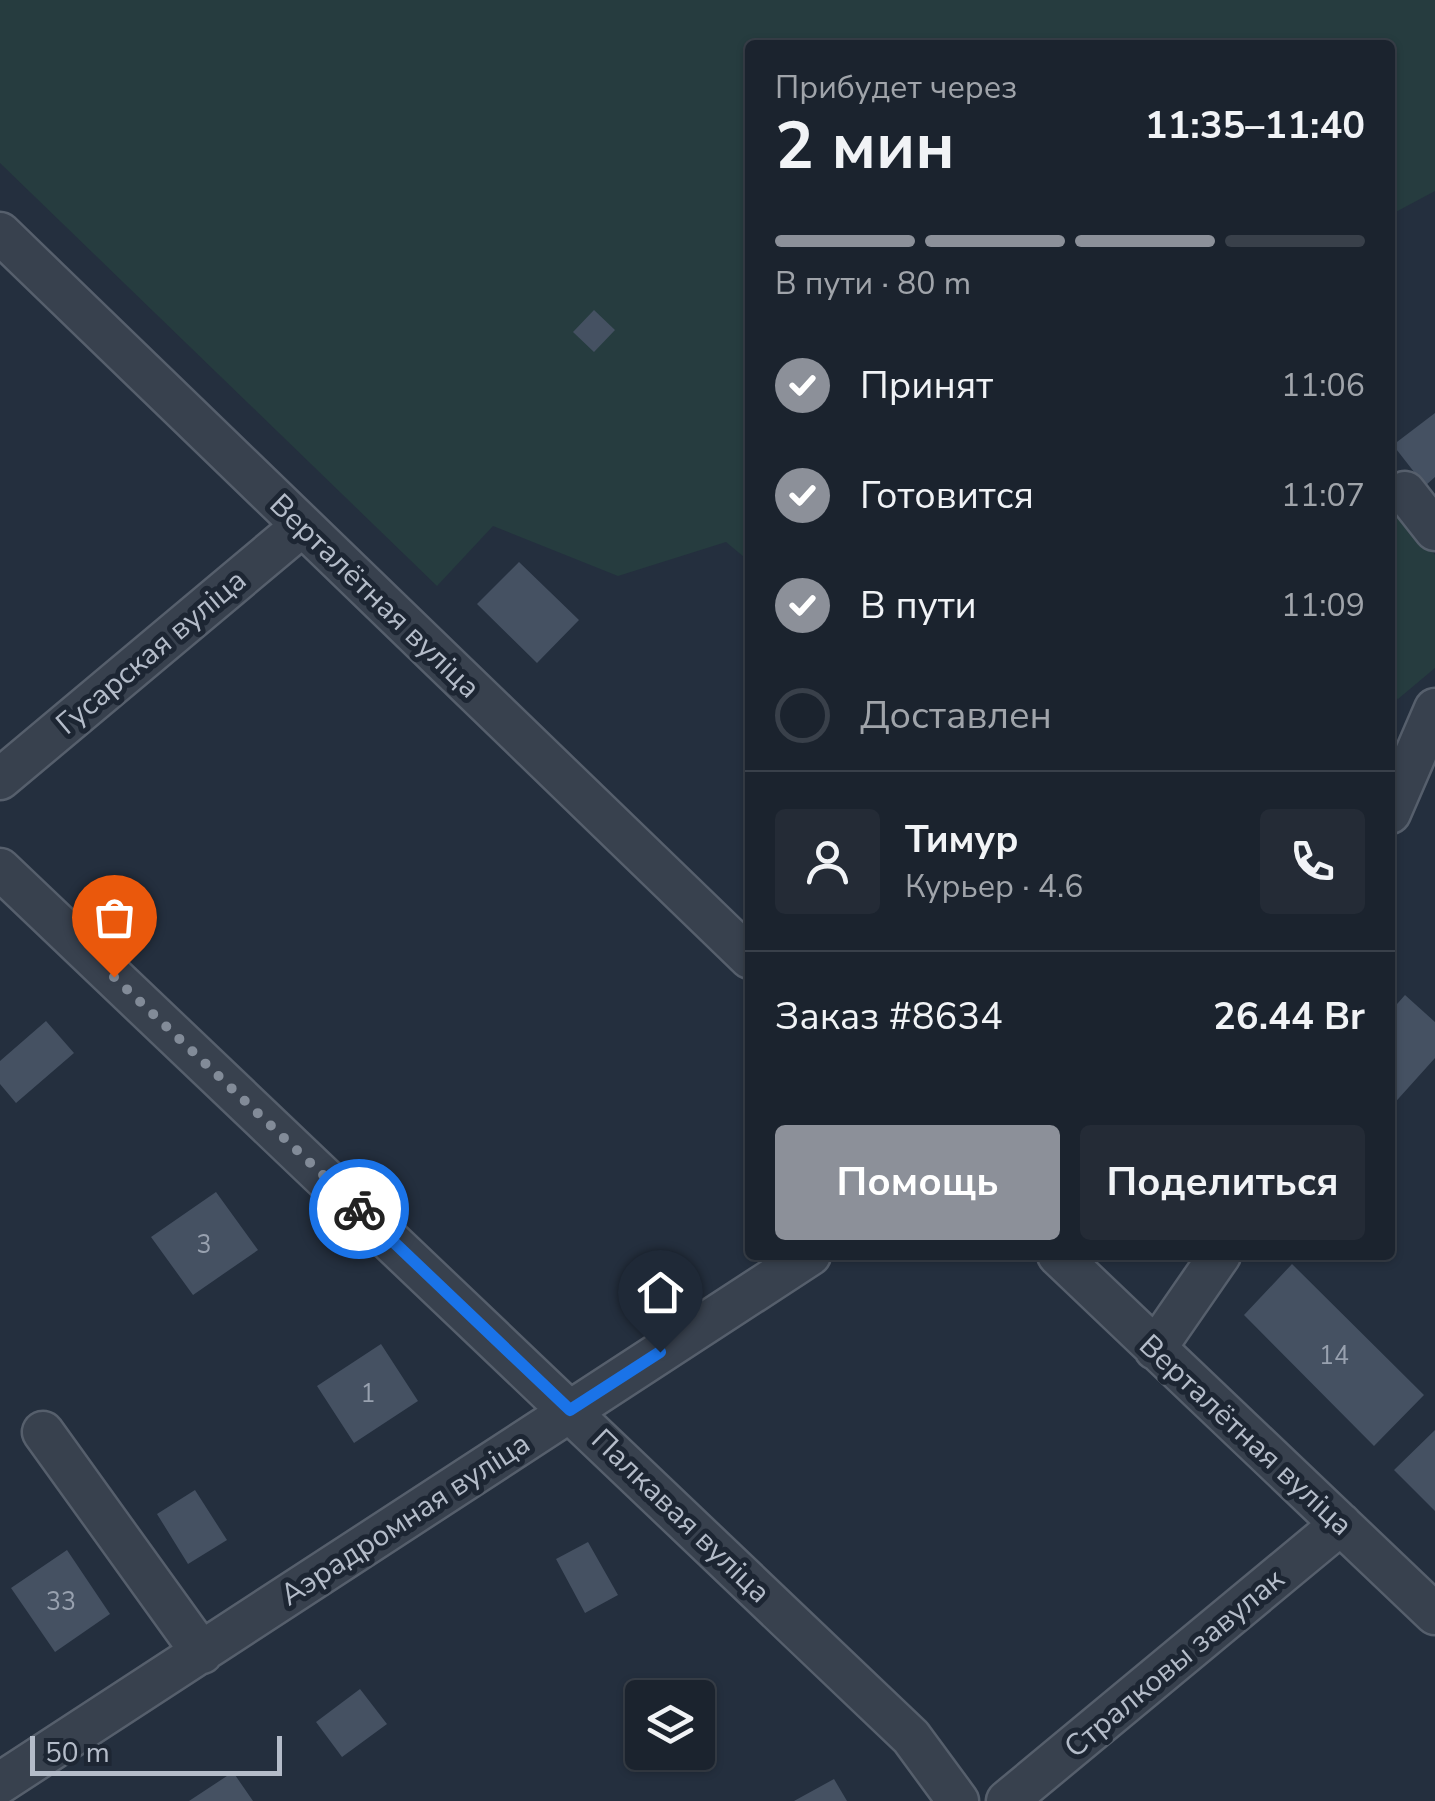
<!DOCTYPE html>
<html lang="ru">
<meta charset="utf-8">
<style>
:root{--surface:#1b232e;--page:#242b36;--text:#f1f3f6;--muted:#a0a4aa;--line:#39404a;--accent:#8c9099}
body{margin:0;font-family:"Nunito Sans",sans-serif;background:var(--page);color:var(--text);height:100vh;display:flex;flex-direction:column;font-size:38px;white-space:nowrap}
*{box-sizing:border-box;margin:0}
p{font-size:32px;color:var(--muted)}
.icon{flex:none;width:55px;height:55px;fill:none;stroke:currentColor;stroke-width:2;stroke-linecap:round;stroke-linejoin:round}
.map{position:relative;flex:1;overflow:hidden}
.panel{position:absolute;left:745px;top:40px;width:650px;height:1220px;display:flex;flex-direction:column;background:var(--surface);border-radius:10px;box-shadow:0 2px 8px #0004,0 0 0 2px var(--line)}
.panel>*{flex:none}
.tools{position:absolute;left:625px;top:1680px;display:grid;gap:20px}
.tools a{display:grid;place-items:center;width:90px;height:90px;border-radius:10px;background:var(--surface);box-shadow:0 2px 8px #0004,0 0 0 2px var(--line);font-size:50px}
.scale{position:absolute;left:30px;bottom:25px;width:252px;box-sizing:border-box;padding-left:10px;border:5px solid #b4bcc9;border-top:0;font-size:28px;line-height:35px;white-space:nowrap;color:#b4bcc9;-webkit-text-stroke:8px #1d2633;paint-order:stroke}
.pin{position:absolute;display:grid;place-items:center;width:85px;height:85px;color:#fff;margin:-102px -42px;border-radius:50% 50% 50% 0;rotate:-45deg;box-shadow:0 0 10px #0007}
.pin .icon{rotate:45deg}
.courier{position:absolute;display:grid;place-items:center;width:100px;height:100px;margin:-50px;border:8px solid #1a73e8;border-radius:50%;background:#fff;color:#222;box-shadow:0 2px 12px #0007}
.headline em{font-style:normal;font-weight:700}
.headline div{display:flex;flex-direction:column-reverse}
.headline{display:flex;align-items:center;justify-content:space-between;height:170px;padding:0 30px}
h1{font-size:65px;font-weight:700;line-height:75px}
.bar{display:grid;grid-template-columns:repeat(4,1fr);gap:15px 10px;align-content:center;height:120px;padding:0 30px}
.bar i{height:12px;border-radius:8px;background:var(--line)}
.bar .current{background:var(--accent)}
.bar p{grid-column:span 4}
.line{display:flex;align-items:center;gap:25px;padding:0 30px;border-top:2px solid var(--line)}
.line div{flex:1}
.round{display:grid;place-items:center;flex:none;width:105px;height:105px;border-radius:10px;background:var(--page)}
ol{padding:0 30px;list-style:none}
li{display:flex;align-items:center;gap:30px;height:110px}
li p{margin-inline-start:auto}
li .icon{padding:10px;border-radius:50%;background:var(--accent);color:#fff;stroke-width:4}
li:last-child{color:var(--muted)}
li i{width:55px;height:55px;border:5px solid var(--line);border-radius:50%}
.primary-button{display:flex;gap:20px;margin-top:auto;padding:20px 30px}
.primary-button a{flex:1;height:115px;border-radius:10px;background:var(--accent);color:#fff;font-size:40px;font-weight:700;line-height:115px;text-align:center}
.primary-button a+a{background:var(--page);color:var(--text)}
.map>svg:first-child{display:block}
</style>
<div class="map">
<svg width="1435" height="1801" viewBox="0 0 1435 1801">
<rect width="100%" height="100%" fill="#242f3e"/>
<path fill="#263c3f" d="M0 0H1435V191L1390 215V45H750V562L726 542 618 576 493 526 437 586 0 163Z
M1390 498 1435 555V668L1398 699 1390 695Z"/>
<path fill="#455162" d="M594 310 615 330 594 352 573 332Z
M1435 413V477L1425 486 1393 445Z
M519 562 579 620 537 663 477 604Z
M1405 995 1435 1022V1058L1390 1108V1012Z
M46 1021 74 1053 16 1103 0 1084V1061Z
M216 1192 258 1250 193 1295 151 1237Z
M1292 1264 1424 1395 1374 1446 1244 1315Z
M381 1344 418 1401 354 1443 317 1386Z
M1435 1430V1511L1394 1470Z
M195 1490 227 1540 188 1564 157 1514Z
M588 1542 618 1595 585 1613 556 1559Z
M67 1550 110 1614 55 1652 11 1588Z
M360 1689 387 1724 342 1757 316 1722Z
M233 1772 253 1801H189Z
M834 1779 847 1801H794Z"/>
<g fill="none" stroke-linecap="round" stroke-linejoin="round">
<g stroke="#565f6c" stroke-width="45">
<path id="minor" d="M0 233 750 958
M1405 492 1435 530
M0 779 302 526
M1390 813 1435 709
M0 869 911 1737 958 1801
M1058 1255 1435 1614
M1155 1349 1220 1255
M43 1432 202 1653
M0 1783 810 1255
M1007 1801 1341 1524"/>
</g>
<use href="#minor" stroke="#38414e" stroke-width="40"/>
</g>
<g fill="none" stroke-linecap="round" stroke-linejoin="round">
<path stroke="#828b98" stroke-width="10" stroke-dasharray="0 18" d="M114 977 359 1209"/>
<path stroke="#1a73e8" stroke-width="12" d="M359 1209 570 1410 660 1352"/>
</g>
<g text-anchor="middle" stroke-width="10" stroke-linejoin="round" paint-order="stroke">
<g font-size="25" fill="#98a1af">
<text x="204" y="1253">3</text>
<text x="1334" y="1364">14</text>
<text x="368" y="1402">1</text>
<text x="61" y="1610">33</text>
</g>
<g font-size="30" fill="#b4bcc9" stroke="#1d2633">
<text transform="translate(375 596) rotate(44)" y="10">Верталётная вуліца</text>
<text transform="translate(151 652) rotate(-40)" y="10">Гусарская вуліца</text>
<text transform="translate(1246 1435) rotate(43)" y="10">Верталётная вуліца</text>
<text transform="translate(681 1516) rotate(44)" y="10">Палкавая вуліца</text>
<text transform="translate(405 1519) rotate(-33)" y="10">Аэрадромная вуліца</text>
<text transform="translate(1174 1663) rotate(-40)" y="10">Стралковы завулак</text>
</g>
</g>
</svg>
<div class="tools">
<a><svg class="icon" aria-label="layers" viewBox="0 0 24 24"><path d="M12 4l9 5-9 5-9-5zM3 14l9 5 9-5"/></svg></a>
</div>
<div class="scale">50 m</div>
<div class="pin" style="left:114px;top:977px;background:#ea580c"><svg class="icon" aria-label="bag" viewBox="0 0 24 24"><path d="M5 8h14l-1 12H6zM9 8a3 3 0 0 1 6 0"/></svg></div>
<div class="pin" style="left:660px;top:1352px;background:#1f2937"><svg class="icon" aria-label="home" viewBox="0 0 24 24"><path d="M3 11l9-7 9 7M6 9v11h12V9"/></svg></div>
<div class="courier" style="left:359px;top:1209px"><svg class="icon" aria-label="bike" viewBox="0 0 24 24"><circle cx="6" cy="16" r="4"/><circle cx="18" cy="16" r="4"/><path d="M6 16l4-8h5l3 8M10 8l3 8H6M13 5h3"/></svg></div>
<section class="panel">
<div class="headline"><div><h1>2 мин</h1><p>Прибудет через</p></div><em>11:35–11:40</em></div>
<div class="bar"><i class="current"></i><i class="current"></i><i class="current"></i><i></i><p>В пути · 80 m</p></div>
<ol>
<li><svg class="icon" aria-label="check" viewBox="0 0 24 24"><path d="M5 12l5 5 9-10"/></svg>Принят<p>11:06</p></li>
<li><svg class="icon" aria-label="check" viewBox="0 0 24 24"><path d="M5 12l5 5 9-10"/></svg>Готовится<p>11:07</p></li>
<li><svg class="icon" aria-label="check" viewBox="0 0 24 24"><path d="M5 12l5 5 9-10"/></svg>В пути<p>11:09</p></li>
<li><i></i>Доставлен</li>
</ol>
<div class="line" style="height:180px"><a class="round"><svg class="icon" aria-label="person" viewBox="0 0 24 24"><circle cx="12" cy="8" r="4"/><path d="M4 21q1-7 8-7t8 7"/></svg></a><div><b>Тимур</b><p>Курьер · 4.6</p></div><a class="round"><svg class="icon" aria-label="phone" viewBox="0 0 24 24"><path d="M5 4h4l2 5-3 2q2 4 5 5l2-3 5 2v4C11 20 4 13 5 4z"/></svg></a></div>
<div class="line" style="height:130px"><div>Заказ #8634</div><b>26.44 Br</b></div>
<div class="primary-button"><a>Помощь</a><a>Поделиться</a></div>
</section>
</div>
